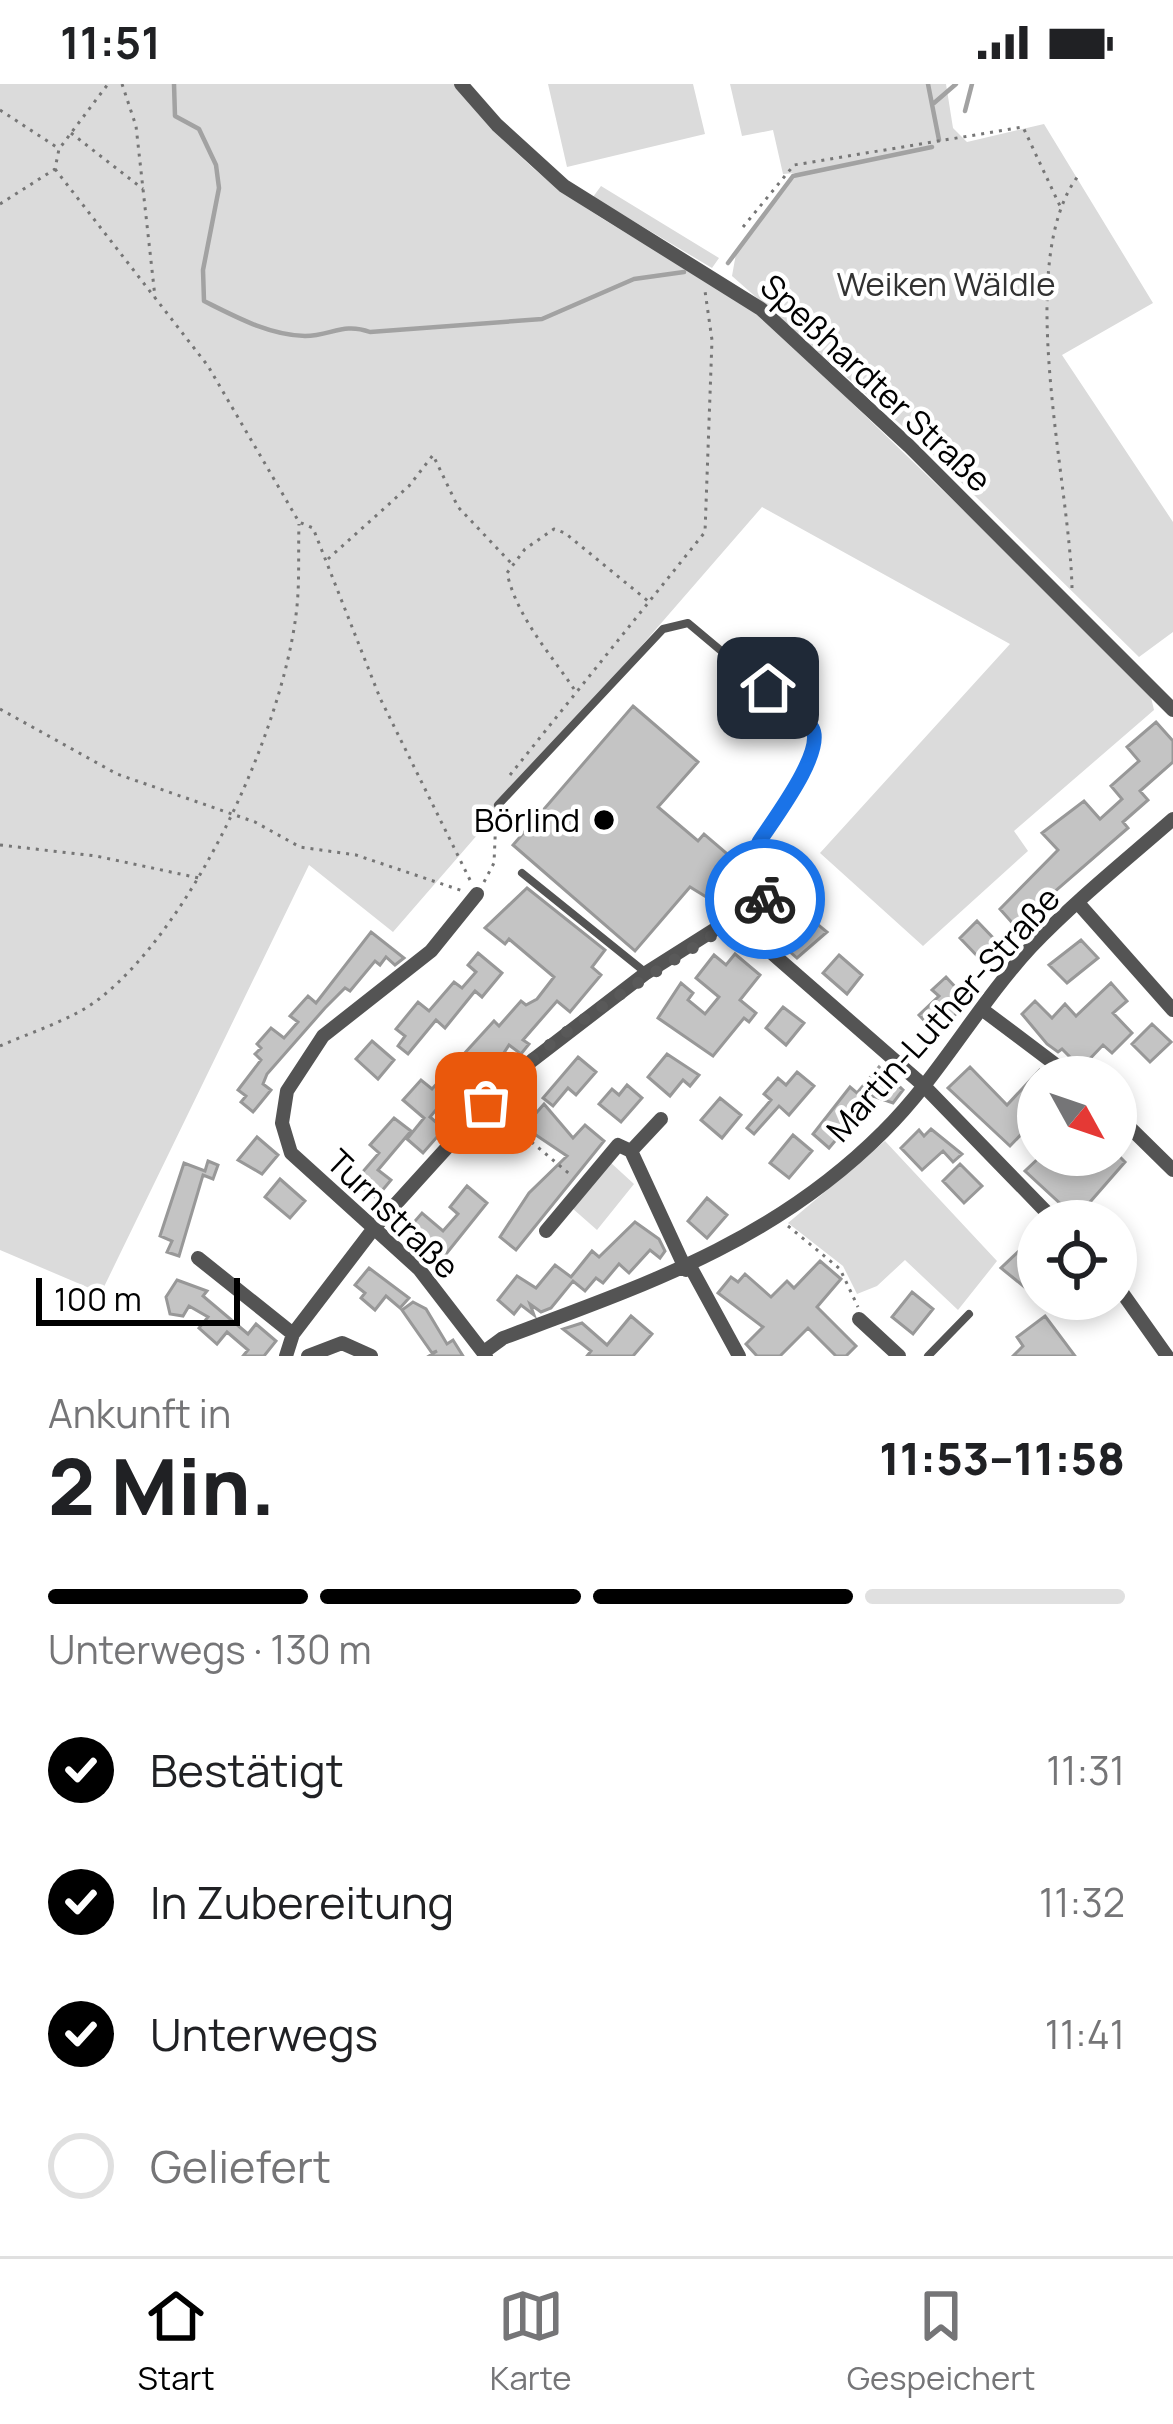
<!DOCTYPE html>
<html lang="de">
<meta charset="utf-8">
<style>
:root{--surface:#fff;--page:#f2f2f2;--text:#202124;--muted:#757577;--line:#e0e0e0;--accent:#000}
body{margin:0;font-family:Manrope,sans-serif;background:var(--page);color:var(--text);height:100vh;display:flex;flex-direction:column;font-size:45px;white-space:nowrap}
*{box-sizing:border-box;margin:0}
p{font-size:39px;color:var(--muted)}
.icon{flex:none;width:66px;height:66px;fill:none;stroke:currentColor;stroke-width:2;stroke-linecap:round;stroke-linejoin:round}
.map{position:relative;height:1272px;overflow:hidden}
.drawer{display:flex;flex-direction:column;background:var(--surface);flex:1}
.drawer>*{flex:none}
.needle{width:78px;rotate:130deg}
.fabs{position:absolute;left:1017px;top:972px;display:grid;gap:24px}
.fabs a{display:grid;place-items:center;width:120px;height:120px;border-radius:50%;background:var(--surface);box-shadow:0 6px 18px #0003;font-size:60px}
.scale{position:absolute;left:36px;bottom:30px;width:204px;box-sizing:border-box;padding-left:12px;border:6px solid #000;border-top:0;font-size:33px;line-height:42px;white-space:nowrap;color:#000;-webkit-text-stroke:9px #fff;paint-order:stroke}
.pin{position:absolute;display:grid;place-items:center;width:102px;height:102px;color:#fff;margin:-51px;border-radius:24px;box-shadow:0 6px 18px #0006}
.courier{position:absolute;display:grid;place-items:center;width:120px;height:120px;margin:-60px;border:9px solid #1a73e8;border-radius:50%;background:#fff;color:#222;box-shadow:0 3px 15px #0007}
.headline em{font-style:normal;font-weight:800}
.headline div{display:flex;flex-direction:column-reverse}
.headline{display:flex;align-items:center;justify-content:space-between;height:204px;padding:0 48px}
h1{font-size:78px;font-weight:800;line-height:90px}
.bar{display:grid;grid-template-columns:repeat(4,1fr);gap:18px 12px;align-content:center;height:144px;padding:0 48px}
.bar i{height:15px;border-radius:9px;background:var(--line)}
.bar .active{background:var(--accent)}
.bar p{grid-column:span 4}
ol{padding:0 48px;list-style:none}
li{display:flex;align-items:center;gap:36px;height:132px}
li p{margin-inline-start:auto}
li .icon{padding:12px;border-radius:50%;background:var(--accent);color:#fff;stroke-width:4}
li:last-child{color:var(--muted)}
li i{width:66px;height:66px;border:6px solid var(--line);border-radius:50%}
.status{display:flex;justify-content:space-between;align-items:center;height:84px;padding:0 60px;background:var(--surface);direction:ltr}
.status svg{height:33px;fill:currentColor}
.dock{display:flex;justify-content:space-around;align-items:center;height:168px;border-top:3px solid var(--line);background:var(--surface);font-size:33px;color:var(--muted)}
.dock a{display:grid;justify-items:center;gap:6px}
.dock .active{color:var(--accent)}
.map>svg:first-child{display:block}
</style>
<div class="status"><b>11:51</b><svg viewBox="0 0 49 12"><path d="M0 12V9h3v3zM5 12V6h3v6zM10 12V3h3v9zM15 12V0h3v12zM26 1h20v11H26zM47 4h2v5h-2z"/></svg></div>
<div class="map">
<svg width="1173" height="1272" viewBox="0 0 1173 1272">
<rect width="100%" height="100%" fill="#fff"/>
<path fill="#dbdbdb" d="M0 0H456C483 34 511 66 545 94 614 150 699 184 770 240L1149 605 1154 626 1014 747 1028 767 923 862 820 769 1010 560 762 423 393 848 309 781 101 1209 0 1166Z
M548 0H693L705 50 567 83Z
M730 0H946L953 44 967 58 1044 40 1153 219 1062 271 1173 438V548L1139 573 917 355 732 192 737 164 795 89 783 90 773 46 742 52Z
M601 102 719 174 712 184 593 113Z
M885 1057 997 1177 958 1226 905 1176 877 1202 857 1210 843 1182 788 1139Z
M610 1078 634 1100 597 1146 572 1124Z"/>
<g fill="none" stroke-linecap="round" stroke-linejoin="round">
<path stroke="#a2a2a2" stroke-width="4.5" d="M174 0 175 32 199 45 216 81 219 104 203 186 204 217C236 233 269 251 305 252 331 252 343 238 370 248L542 235 634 195 684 188
M928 0 939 56
M934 19 956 0
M965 27 972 0
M728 179 793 92 932 63"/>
</g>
<path fill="#c4c4c4" stroke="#989898" stroke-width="3" d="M633 622 698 678 658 723 698 757 704 750 753 792 726 814H708L690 803 635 867 513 761Z
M1156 638 1173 657V678L1140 707 1148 716 1123 738 1128 744 1015 842 1000 825 1058 766 1042 749 1084 717 1100 735 1122 715 1111 702 1139 677 1127 663Z
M527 804 605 866 592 883 601 891 570 928 557 917 523 956 529 960 521 970 509 961 482 1003 469 994 455 1012 450 1009 430 1033 444 1045 423 1069 407 1055 424 1034 403 1016 421 996 432 1005 494 937 499 942 521 917 526 921 537 915 554 893 509 855 505 860 485 844Z
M799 837 810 846 816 839 827 848 797 874 780 859Z
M977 837 999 860 981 876 960 854Z
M371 848 404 874 395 881 386 873 380 881 375 877 350 907 345 904 325 924 267 990 263 1000 271 1006 253 1028 241 1018 246 1012 238 1006 261 976 255 970 261 964 257 960 271 944 284 954 298 938 290 932 308 912 316 919Z
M1081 856 1098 874 1067 899 1049 881Z
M478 869 502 889 482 913 475 907 445 944 436 936 408 970 398 962 405 952 396 945 418 918 429 927 454 898 462 904 476 888 468 881Z
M735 870 760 891 740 916 756 929 749 938 744 934 713 972 658 934 681 899 693 909 688 916 705 930 719 913 696 894 714 871 726 881Z
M839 871 862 891 847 910 823 889Z
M946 893 959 907 948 917 958 928 936 949 919 931 939 912 932 906Z
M1111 899 1127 917 1113 929 1132 949 1112 969 1103 961 1081 984 1062 965 1058 968 1047 960 1022 930 1035 917 1052 934 1065 920 1076 932Z
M783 923 804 939 786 961 766 944Z
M1152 940 1171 958 1150 978 1132 960Z
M372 957 394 976 378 995 356 975Z
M667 970 699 991 690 1002 683 996 670 1012 648 993Z
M578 973 596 988 576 1011 568 1004 553 1022 543 1014Z
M879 983 903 1006 893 1019 873 1012 829 1064 813 1050 850 1003 857 1009Z
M970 983 1007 1021 1038 988 1034 1037 1010 1062 948 1004Z
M797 988 814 1002 789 1031 779 1022 754 1050 747 1044 771 1016 764 1010 778 994 786 1001Z
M627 1001 642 1014 621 1038 599 1020 612 1005 619 1011Z
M720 1014 741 1031 722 1054 701 1036Z
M544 1020 573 1054 585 1041 604 1057 516 1166 500 1153 529 1109 567 1072 524 1043Z
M394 1034 411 1047 378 1086 391 1096 376 1114 354 1098 379 1069 370 1061Z
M931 1045 962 1070 953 1078 943 1067 922 1086 901 1064 919 1046 924 1052Z
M793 1051 812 1067 789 1094 770 1079Z
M257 1053 278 1071 262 1090 238 1076Z
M1042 1071H1068L1084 1087 1098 1071H1118L1125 1078 1076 1134 1025 1087Z
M208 1077 218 1081 213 1095 203 1091 179 1172 167 1168 172 1157 160 1152 184 1079 205 1087Z
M960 1080 982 1102 964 1119 943 1097Z
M280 1095 305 1117 290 1134 265 1113Z
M467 1102 487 1119 442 1175 408 1145 422 1129 443 1147 458 1130 450 1123Z
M707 1114 727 1131 707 1154 688 1137Z
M635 1138 659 1155 665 1167 660 1174 650 1166 629 1189 619 1180 603 1199 596 1194 585 1207 573 1197 551 1224 541 1228 530 1220 534 1231 521 1221 514 1230 498 1216 517 1192 536 1204 555 1181 571 1193 592 1167 599 1173Z
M1038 1149V1214L1001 1184Z
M820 1177 841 1195 817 1223 856 1262 846 1272H836L808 1244 780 1272H757L746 1260 763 1243 718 1209 731 1193 738 1198 745 1190 771 1213 787 1197 794 1204Z
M369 1184 409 1214 400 1224 386 1212 375 1226 361 1214 365 1209 355 1201Z
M177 1196 207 1207 203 1212 248 1250 256 1240 276 1257 264 1272H243L248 1266 227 1248 217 1260 199 1244 208 1233 189 1222 183 1232 170 1230 166 1213Z
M912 1208 933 1225 913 1250 892 1233Z
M413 1218 426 1225 447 1260 453 1256 463 1272H429L437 1267 432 1269 402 1226Z
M631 1232 652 1250 633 1272H587L591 1267 563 1245 582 1239 607 1261Z
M1045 1232 1075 1272H1013L1023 1262 1017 1253Z"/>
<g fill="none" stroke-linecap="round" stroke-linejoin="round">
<path stroke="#767676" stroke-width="3" stroke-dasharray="3 6" stroke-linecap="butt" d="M122 0 136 42 155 213
M0 26 58 64
M71 49 143 105
M55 85 208 282 299 438 313 444 380 614 471 798
M0 120 55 85 59 65 108 0
M743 143 794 81 1023 43 1060 122
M328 475 409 402 433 371 458 423 511 479
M1072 504C1070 398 1013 179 1078 92
M574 605C549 568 517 533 507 489L525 465 554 445 565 449 648 517
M0 625 117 690 255 738 300 763 356 771 463 807
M510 691 705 448 712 256 705 207
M0 761 96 772 199 794
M484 798 494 779 496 733
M0 962C31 948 72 936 99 915 194 841 281 649 296 531 300 501 298 471 299 440
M497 1029 572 1092
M788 1142 840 1185 858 1223"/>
<path stroke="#545454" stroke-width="8" d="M498 721 663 545 688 539 812 643 811 674 759 757 771 768
M522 789 645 888
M928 1272 969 1230"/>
<path stroke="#545454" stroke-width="14" d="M461 0 497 41 564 102 761 225 909 362 1173 626
M477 810 431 867 323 952 287 1007 282 1039 291 1069 419 1185 486 1272
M1078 819 1173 926
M735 837 923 1001 1055 1137
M983 926 1072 993
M1116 1030 1173 1086
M631 1067 686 1186
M631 1067 661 1035
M546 1147 618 1061 631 1067
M198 1174 293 1250
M691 1184 739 1272
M1116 1200 1167 1272
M859 1235 899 1272
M484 1268 503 1254C645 1201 773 1158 883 1048 939 993 978 920 1031 863 1075 817 1125 777 1173 735
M286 1272 293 1250 374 1144 512 992 646 889 774 808 783 794 772 769
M308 1272 342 1259 371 1272"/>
</g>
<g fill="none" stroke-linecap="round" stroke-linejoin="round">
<path stroke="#595959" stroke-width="12" stroke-dasharray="0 21.6" d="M486 1019C566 933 672 883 765 815"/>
<path stroke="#1a73e8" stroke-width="15" d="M765 815 782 794 781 779 759 758C773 736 826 667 812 644 804 629 782 616 768 604"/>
</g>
<circle fill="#000" stroke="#fff" stroke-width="4.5" cx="604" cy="736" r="12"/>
<g text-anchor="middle" stroke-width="9" stroke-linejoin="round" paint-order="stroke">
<g font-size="33" fill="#323232" stroke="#fff">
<text x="946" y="212">Weiken Wäldle</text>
</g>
<g font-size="33" fill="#000" stroke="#fff">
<text transform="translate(876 299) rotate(43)" y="12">Speßhardter Straße</text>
<text transform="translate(943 930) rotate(-48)" y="12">Martin-Luther-Straße</text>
<text transform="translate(393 1130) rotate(44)" y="12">Turnstraße</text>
</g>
<g font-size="33" fill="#000" stroke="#fff" text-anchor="end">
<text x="580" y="748">Börlind</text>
</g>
</g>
</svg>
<div class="fabs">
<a><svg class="needle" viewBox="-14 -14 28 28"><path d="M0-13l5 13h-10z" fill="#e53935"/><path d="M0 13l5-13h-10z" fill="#757577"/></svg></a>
<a><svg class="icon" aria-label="locate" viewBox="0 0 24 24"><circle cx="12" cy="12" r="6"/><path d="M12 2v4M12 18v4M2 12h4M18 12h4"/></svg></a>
</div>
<div class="scale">100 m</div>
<div class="pin" style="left:486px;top:1019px;background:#ea580c"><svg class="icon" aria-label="bag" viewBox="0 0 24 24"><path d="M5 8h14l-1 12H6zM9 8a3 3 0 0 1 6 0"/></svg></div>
<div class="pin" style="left:768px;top:604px;background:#1f2937"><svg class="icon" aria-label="home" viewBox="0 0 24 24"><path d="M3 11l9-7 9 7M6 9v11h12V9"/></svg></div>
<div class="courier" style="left:765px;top:815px"><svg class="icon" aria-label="bike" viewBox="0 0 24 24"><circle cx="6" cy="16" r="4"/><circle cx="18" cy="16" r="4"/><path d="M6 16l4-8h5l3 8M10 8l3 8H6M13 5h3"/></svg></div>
</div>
<section class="drawer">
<div class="headline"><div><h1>2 Min.</h1><p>Ankunft in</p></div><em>11:53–11:58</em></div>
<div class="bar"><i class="active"></i><i class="active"></i><i class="active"></i><i></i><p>Unterwegs · 130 m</p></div>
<ol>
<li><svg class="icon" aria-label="check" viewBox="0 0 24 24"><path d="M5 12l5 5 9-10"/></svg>Bestätigt<p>11:31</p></li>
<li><svg class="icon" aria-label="check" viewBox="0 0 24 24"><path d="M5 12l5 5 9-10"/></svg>In Zubereitung<p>11:32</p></li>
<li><svg class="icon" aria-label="check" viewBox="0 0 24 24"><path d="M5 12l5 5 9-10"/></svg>Unterwegs<p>11:41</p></li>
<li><i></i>Geliefert</li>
</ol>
</section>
<nav class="dock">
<a class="active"><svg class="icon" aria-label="home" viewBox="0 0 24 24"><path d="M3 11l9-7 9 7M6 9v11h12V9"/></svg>Start</a>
<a><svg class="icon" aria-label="map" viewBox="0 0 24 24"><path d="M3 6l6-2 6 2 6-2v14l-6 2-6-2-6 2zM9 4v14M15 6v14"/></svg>Karte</a>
<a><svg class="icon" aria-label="saved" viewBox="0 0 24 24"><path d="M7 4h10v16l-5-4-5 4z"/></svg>Gespeichert</a>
</nav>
